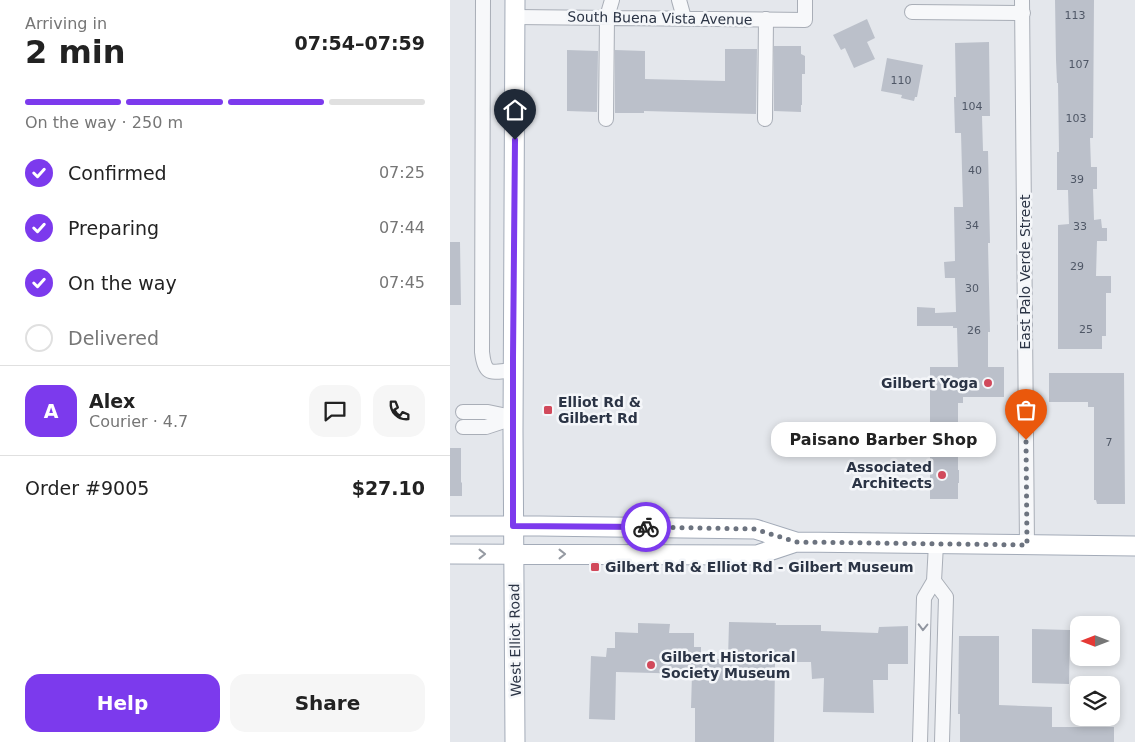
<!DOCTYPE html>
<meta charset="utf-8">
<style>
:root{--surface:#fff;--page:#f6f6f6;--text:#222;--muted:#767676;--line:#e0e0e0;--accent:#7c3aed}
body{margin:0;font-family:"DejaVu Sans",sans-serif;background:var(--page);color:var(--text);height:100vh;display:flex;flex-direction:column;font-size:19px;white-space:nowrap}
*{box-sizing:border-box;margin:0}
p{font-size:16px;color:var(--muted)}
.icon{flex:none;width:28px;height:28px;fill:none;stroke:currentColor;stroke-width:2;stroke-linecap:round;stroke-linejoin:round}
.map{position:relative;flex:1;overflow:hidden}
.drawer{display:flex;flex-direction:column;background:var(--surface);width:450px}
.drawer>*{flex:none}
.needle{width:32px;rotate:270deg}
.buttons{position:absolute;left:620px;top:616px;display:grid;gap:10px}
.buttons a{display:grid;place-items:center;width:50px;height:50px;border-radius:10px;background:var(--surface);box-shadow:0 2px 8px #0003;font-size:25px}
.pin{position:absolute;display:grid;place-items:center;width:42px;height:42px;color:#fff;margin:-51px -21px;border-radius:50% 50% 50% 0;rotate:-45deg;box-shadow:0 0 5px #0007}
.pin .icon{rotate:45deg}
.courier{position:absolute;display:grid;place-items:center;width:50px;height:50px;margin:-25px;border:4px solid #7c3aed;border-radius:50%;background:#fff;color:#222;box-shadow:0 1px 6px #0007}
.bubble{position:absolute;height:35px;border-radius:15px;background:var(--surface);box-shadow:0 2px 8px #0003;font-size:16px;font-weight:600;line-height:35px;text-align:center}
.overview em{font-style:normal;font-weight:600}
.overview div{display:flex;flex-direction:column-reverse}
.overview{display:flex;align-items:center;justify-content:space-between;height:85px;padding:0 25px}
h1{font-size:32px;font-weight:600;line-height:38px}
.bar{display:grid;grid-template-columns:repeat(4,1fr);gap:8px 5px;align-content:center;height:60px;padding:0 25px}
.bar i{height:6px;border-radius:4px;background:var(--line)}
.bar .active{background:var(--accent)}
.bar p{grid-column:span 4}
.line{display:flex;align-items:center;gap:12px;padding:0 25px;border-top:1px solid var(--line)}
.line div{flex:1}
.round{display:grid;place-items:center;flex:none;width:52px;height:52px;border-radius:15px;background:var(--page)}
ol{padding:0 25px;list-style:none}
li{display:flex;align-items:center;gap:15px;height:55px}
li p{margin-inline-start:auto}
li .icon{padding:5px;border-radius:50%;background:var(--accent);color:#fff;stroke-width:4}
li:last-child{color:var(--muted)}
li i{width:28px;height:28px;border:2px solid var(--line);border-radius:50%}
.primary-button{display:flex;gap:10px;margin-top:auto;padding:10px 25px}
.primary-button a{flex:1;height:58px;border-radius:15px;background:var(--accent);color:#fff;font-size:20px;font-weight:600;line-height:58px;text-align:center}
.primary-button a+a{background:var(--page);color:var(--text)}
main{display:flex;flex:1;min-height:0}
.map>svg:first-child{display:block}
</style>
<main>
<section class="drawer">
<div class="overview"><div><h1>2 min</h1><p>Arriving in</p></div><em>07:54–07:59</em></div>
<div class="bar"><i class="active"></i><i class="active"></i><i class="active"></i><i></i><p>On the way · 250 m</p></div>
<ol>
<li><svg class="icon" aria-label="check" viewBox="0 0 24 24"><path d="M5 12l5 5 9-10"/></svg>Confirmed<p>07:25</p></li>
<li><svg class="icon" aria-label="check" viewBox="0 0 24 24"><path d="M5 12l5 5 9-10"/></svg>Preparing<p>07:44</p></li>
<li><svg class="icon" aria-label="check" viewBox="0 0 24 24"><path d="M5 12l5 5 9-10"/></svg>On the way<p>07:45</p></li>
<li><i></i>Delivered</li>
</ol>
<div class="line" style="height:90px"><b class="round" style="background:var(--accent);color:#fff">A</b><div><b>Alex</b><p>Courier · 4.7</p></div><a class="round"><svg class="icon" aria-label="chat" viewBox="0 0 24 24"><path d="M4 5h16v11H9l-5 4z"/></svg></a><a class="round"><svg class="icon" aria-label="phone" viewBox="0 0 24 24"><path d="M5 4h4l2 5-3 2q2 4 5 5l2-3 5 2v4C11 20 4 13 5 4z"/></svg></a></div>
<div class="line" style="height:65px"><div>Order #9005</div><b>$27.10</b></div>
<div class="primary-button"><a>Help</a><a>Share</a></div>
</section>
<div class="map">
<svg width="685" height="742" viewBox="0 0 685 742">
<rect width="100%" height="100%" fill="#e4e7ec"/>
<path fill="#bbc0ca" d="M605 0H644L643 138H640L641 167H647V189H643L644 220 651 219 652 228H657V241H647L646 276H661V293H656V336H652V349H608V225L619 224 618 190H607V152H609L608 83H607L606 60Z
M417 19 425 38 417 42 425 59 404 68 395 48 391 50 383 35Z
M539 42 540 116H532L533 151H538L540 243H538L540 332H538V367H554V397H513V403H508V470H509V483H508V499H480V367H508L507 328H503V326H467V307L485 308V313L506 312 505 278H495L494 262 505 261 504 207H513L511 133H505L504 97H506L505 43Z
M324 46H351V54L355 56V74H352V105H351V112L324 111Z
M275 49H307L306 114 194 111V113H165V50L195 51V79L275 81Z
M117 50 148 51 147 112 117 111Z
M437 58 473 65 467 97H465L464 101 451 98 452 95 431 91Z
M0 242H10L11 305H0Z
M599 373H674L675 504H647L646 500H644V407H638V402H599Z
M0 448H11V482L12 483V496H0Z
M279 622 326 623V625H371V631L428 633 429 627 458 626V664H438V680H423L424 713 373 712 374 678 362 679 361 662H325L324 742H245V708H241L242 674 166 672 165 720 139 719 141 656 156 657 157 648H165V632L188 633V623L220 624 219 633H244V647H251V659H278Z
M582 629 620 630 619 684 582 683Z
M509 636H549V705L602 707V727H664V742H510V714H508Z"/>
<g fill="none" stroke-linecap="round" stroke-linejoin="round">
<g stroke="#a9aeb7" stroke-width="16">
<path id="minor" d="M33 0 32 352C35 377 41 372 63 370
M229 0 234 18
M572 0 577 545
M462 12 573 13
M65 17 355 20V0
M156 119 157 17 162 0
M315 119 316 19
M13 412H38L62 417
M13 427H36L63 418
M484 581 496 597 492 742
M470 742 474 598 484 581 486 544"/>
</g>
<g stroke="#a3abb8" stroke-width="21">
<path id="major" d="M65 0 63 431 65 742
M0 526H89L305 529 346 542 685 546
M0 554 307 555 346 542"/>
</g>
<use href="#minor" stroke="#f7f8fa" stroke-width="14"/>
<use href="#major" stroke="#fff" stroke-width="19"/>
</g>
<defs><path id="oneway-chevron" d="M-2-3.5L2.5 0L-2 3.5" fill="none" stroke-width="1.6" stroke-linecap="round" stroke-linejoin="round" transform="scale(1.25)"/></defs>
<g stroke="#959aa2">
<use href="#oneway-chevron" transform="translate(32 554)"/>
<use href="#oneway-chevron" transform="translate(112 554)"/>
</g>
<use stroke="#9196a0" href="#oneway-chevron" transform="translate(473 627) rotate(91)"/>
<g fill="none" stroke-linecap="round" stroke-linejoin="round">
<path stroke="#6c737f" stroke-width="5" stroke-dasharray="0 9" d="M196 527 305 529 346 542 577 545 576 440"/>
<path stroke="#7c3aed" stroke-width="6" d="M65 140 63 358V526L196 527"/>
</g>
<g fill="#d1495b" stroke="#f4f6f9" stroke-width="2">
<circle cx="538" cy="383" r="5"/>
<rect x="93" y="405" width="10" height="10" rx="2.5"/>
<circle cx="492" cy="475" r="5"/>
<rect x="140" y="562" width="10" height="10" rx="2.5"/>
<circle cx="201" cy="665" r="5"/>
</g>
<g text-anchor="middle" stroke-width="5" stroke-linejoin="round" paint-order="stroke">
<g font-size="11" fill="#4f5766">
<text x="625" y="19">113</text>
<text x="629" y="68">107</text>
<text x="451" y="84">110</text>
<text x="522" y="110">104</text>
<text x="626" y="122">103</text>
<text x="525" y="174">40</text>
<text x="627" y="183">39</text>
<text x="522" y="229">34</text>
<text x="630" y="230">33</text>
<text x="627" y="270">29</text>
<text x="522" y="292">30</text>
<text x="636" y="333">25</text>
<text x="524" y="334">26</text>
<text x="659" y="446">7</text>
</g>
<g font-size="14" fill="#2b3445" stroke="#f4f6f9">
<text transform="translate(210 18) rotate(1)" y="5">South Buena Vista Avenue</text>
<text transform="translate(575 272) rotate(-90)" y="5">East Palo Verde Street</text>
<text transform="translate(65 640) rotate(-91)" y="5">West Elliot Road</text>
</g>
<g font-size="14" font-weight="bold" fill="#2b3445" stroke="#f4f6f9" text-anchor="start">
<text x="528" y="388" text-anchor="end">Gilbert Yoga</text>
<text x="108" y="407">Elliot Rd &amp;<tspan x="108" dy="16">Gilbert Rd</tspan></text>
<text x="482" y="472" text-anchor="end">Associated<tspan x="482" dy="16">Architects</tspan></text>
<text x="155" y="572">Gilbert Rd &amp; Elliot Rd - Gilbert Museum</text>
<text x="211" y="662">Gilbert Historical<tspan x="211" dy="16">Society Museum</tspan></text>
</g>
</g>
</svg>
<div class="buttons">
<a><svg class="needle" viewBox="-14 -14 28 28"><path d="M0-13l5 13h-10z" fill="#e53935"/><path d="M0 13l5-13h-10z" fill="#767676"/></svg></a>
<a><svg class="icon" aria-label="layers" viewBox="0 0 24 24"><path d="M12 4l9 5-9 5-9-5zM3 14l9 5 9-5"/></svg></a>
</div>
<div class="pin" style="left:576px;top:440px;background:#ea580c"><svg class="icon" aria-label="bag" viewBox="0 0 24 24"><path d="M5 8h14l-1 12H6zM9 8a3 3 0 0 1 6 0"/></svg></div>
<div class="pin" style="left:65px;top:140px;background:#1f2937"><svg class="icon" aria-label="home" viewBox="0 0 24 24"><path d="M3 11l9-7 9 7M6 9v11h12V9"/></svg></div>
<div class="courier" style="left:196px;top:527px"><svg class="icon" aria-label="bike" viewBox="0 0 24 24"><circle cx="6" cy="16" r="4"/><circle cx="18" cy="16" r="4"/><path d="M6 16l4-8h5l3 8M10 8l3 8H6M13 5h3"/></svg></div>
<div class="bubble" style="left:321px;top:422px;width:225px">Paisano Barber Shop</div>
</div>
</main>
